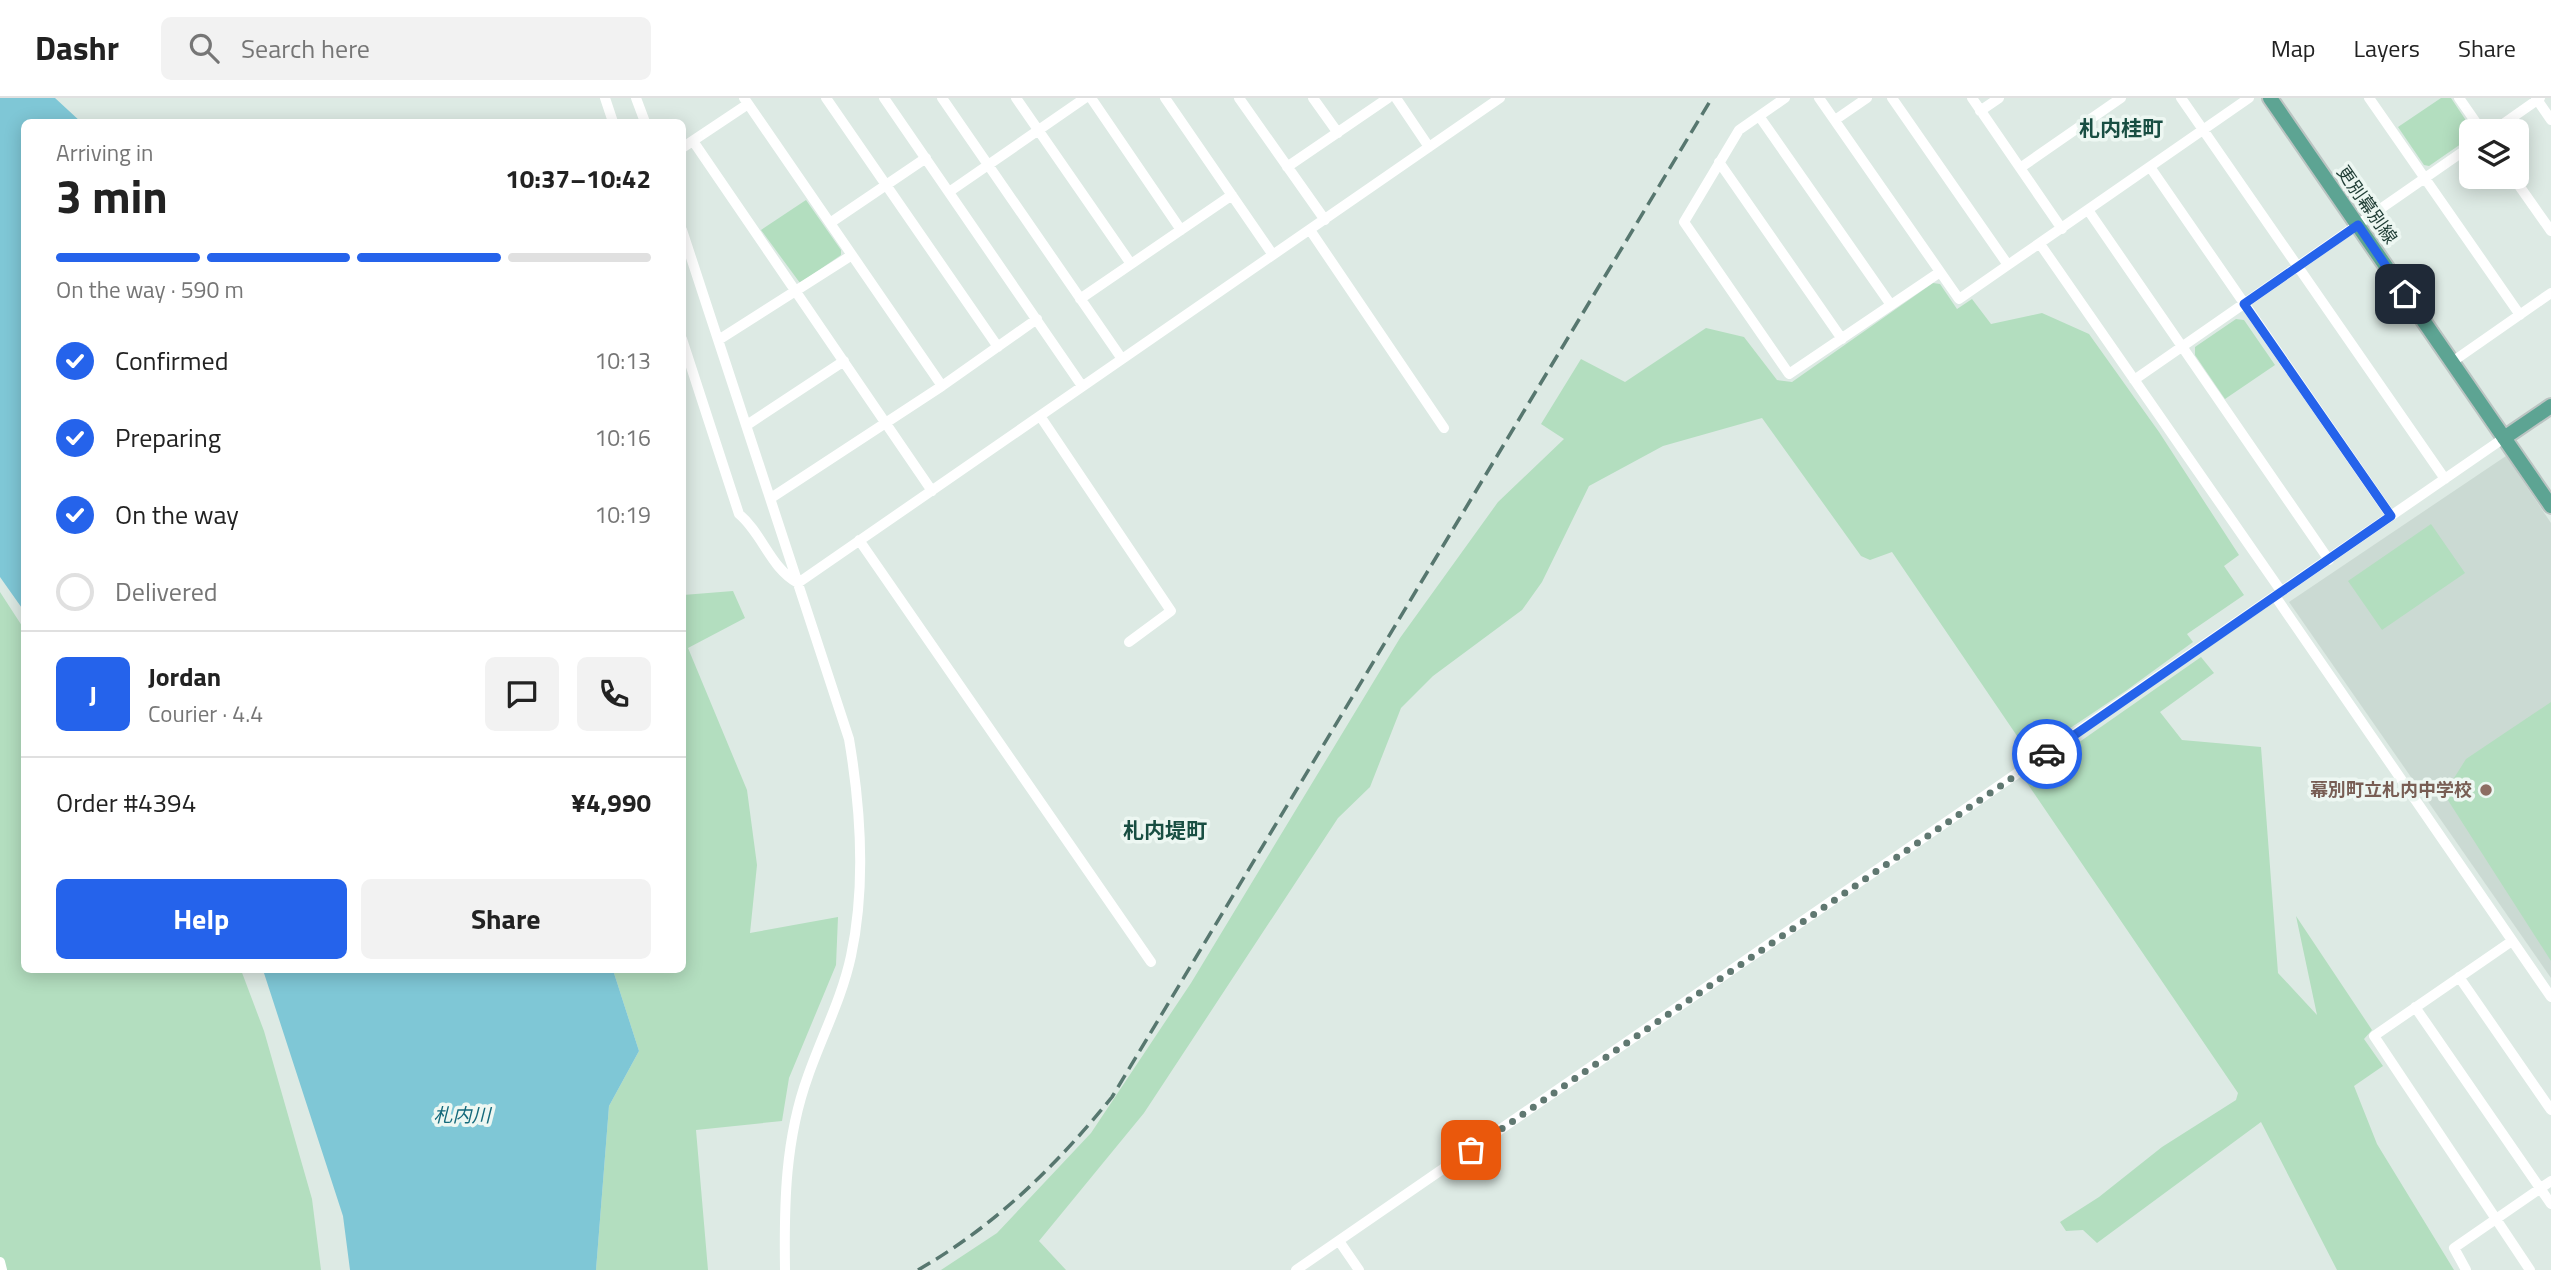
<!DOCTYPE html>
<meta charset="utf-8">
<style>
:root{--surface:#fff;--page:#f2f2f2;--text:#222;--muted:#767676;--line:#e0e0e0;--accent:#2563eb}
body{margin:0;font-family:"Titillium Web","Noto Sans JP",sans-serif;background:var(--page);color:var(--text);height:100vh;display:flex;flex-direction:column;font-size:26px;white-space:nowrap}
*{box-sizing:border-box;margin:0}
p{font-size:23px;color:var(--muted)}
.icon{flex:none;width:38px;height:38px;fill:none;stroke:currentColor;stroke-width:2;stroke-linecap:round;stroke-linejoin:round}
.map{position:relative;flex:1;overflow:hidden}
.side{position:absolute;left:21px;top:21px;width:665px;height:854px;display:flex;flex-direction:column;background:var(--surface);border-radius:10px;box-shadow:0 4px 18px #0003}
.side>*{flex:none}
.fabs{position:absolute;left:2459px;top:21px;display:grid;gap:14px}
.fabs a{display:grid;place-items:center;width:70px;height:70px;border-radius:10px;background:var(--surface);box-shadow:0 4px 18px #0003;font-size:35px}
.pin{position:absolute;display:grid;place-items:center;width:60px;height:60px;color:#fff;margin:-30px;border-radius:14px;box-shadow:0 4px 10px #0006}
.courier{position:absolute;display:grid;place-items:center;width:70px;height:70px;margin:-35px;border:5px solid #2563eb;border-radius:50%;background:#fff;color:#222;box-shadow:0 2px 9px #0007}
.head em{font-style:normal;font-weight:700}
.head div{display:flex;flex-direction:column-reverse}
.head{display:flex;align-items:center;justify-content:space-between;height:119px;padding:0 35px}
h1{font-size:46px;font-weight:700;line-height:52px}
.bar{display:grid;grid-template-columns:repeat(4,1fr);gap:10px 7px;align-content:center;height:84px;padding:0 35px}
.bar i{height:9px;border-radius:5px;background:var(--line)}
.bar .active{background:var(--accent)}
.bar p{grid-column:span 4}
.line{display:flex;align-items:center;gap:18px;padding:0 35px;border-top:2px solid var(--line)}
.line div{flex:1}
.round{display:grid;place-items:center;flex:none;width:74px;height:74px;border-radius:10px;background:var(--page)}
ol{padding:0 35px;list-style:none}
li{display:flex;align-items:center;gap:21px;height:77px}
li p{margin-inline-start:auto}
li .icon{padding:7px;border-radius:50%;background:var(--accent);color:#fff;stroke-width:4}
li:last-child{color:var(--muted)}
li i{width:38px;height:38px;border:4px solid var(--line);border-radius:50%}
.action{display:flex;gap:14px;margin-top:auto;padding:14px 35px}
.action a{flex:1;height:80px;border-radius:10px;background:var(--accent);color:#fff;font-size:28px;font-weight:700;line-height:80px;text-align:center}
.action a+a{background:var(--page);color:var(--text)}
header{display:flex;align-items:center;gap:42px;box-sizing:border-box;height:98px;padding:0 35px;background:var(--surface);border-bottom:2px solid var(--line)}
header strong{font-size:33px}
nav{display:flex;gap:38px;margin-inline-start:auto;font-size:24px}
.search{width:490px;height:63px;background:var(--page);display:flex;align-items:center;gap:18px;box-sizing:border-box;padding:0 24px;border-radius:10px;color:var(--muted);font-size:26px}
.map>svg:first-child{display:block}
</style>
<header>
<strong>Dashr</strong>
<div class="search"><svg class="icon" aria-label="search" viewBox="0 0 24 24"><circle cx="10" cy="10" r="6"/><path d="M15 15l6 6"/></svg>Search here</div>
<nav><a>Map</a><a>Layers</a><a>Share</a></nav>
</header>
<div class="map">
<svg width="2551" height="1172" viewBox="0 0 2551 1172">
<rect width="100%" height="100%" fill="#ddeae4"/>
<path fill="#cbdad3" d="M2506 358 2551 425V880L2289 504Z"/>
<path fill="#b3debf" d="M2441 0H2451L2473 33 2471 39 2429 68 2424 67 2398 29Z
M806 102 841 152V157L800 185 761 132Z
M1933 185 1940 186 1957 211 1972 201 1991 226 2042 215 2089 236 2159 334 2239 457 2224 468 2244 497 2187 536 2193 544 2127 592 2030 657 1892 454 1870 462 1861 458 1762 320 1663 348 1589 388 1542 484 1522 512 1433 578 1401 610 1370 689 1338 720 1144 1015 1039 1143 1066 1172H941L997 1135 1091 1035 1191 885 1400 540 1498 404 1564 341 1541 326 1581 261 1625 284 1706 230 1744 239 1777 282 1792 284Z
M2236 221 2244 222 2275 267 2225 301 2195 257V249Z
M2431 426 2465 475 2382 532 2348 483Z
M733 493 745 520 688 550 747 692 757 767 750 835 838 819 836 867 789 980 782 1023 696 1032 708 1172H596L609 1008 639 953 613 872H682L683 497Z
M0 494 24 531V872H241L264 933 312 1101 321 1172H0Z
M2201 559 2214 575 2160 614 2182 642 2261 649 2278 875 2317 917 2296 818 2372 932 2364 941 2383 968 2354 988 2377 1046 2454 1172H2337L2261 1024 2097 1145 2083 1132 2066 1133 2060 1124 2099 1099 2162 1049 2236 1002 2238 995 2025 682Z
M2551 604V863L2444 696 2466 661Z"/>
<path fill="#7fc7d6" d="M0 0H55L81 24H24V513L0 479Z
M263 872H613L639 953 609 1008 596 1172H350L343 1118Z"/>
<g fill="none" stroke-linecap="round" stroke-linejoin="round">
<g stroke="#bbc4c2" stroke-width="18">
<path id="major" d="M2270 0 2551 408
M2504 340 2551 308"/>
</g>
<path stroke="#fff" stroke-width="10" d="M605 0 613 24
M636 0 645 24
M744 0 942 288
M826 0 998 249
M884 0 1082 288
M942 0 1122 261
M1016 0 1131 166
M1091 0 1181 132
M1165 0 1273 157
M1239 0 1325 122
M1313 0 1338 35
M1396 0 1429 49
M1785 0 1739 32 1684 124 1789 276 1940 174
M1819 0 1959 201 2008 167
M1892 0 2008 167 2249 0
M1972 0 2062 131
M2181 0 2445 381
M2369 0 2520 217
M2459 0 2482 33
M2536 0 2551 22
M1980 13 1999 0
M1759 18 1891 207
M1835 22 1867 0
M2493 33 2540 0
M693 43 932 393
M682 50 748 6
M1719 64 1842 241
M1287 69 1388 0
M2150 69 2391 418
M2020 70 2121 0
M2513 79 2551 133
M949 94 1085 0
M2088 112 2329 462
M830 125 926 60
M682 132 849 641C861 712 866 788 851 858 842 900 822 938 808 978 785 1041 784 1106 785 1172
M1310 132 1444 330
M2040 146 2281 493
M1080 201 1232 97
M682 241 739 416C762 435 771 471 798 485L1500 0
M720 241 852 157
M2452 264 2551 195
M2134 282 2471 48
M1040 318 1171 513 1129 544
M747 327 844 263
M771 400 942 288 1037 221
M859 442 1151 864
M2275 498 2551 899
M2512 843 2374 938 2530 1172
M2459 879 2551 1012
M2415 909 2551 1106
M1339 1143 1359 1172
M0 1164 2 1172
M1296 1172 2504 340
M2466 1172 2454 1150 2551 1083"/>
<use href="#major" stroke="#5da493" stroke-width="14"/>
<path stroke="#57776f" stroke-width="3.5" stroke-dasharray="14 7" stroke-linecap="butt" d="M918 1172C995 1128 1056 1068 1112 999L1712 0"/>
</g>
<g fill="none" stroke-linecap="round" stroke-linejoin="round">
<path stroke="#607871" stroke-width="7" stroke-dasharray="0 12.6" d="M1471 1052 2047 656"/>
<path stroke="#2563eb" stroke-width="9" d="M2047 656 2391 418 2244 206 2358 127 2405 196"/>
</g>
<circle fill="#8d6e63" stroke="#edf7f2" stroke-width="2.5" cx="2486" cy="692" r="7"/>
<g text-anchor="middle" stroke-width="7" stroke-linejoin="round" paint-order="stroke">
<g font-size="18" fill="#1d3b33" stroke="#edf7f2">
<text transform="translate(2367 107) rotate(55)" y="6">更別幕別線</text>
</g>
<g font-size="18" font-weight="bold" fill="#785e54" stroke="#edf7f2" text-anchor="end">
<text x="2472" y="698">幕別町立札内中学校</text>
</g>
<g font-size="19" font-style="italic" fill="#13697b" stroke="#edf7f2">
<text x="462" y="1024">札内川</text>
</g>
<g font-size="21" font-weight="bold" fill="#184e42" stroke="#edf7f2">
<text x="2121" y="38">札内桂町</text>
<text x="1165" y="740">札内堤町</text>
</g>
</g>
</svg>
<div class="fabs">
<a><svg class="icon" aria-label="layers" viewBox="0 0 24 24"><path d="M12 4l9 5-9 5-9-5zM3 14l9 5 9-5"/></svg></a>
</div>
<div class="pin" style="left:1471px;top:1052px;background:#ea580c"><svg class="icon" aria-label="bag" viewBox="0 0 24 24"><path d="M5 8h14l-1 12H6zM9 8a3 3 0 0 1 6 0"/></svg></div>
<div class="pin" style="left:2405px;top:196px;background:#1f2937"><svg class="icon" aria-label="home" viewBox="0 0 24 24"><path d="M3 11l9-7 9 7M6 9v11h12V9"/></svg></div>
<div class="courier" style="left:2047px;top:656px"><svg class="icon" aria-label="car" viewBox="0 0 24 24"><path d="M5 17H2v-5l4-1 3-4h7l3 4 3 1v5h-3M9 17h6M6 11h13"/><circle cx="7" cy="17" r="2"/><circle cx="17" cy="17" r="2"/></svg></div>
<section class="side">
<div class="head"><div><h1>3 min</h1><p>Arriving in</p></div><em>10:37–10:42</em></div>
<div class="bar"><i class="active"></i><i class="active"></i><i class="active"></i><i></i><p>On the way · 590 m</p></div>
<ol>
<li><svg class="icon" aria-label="check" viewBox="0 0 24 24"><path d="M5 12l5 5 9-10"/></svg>Confirmed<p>10:13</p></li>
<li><svg class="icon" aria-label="check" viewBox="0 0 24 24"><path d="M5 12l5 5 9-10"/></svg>Preparing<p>10:16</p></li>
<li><svg class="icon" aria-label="check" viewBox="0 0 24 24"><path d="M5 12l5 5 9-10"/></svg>On the way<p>10:19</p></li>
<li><i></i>Delivered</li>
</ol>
<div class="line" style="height:126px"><b class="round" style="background:var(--accent);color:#fff">J</b><div><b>Jordan</b><p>Courier · 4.4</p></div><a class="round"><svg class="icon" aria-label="chat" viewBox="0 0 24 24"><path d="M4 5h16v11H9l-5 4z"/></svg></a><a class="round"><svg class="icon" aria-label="phone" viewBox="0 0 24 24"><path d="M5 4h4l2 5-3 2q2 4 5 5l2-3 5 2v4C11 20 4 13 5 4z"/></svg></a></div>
<div class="line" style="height:91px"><div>Order #4394</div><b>¥4,990</b></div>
<div class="action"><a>Help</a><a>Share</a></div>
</section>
</div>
